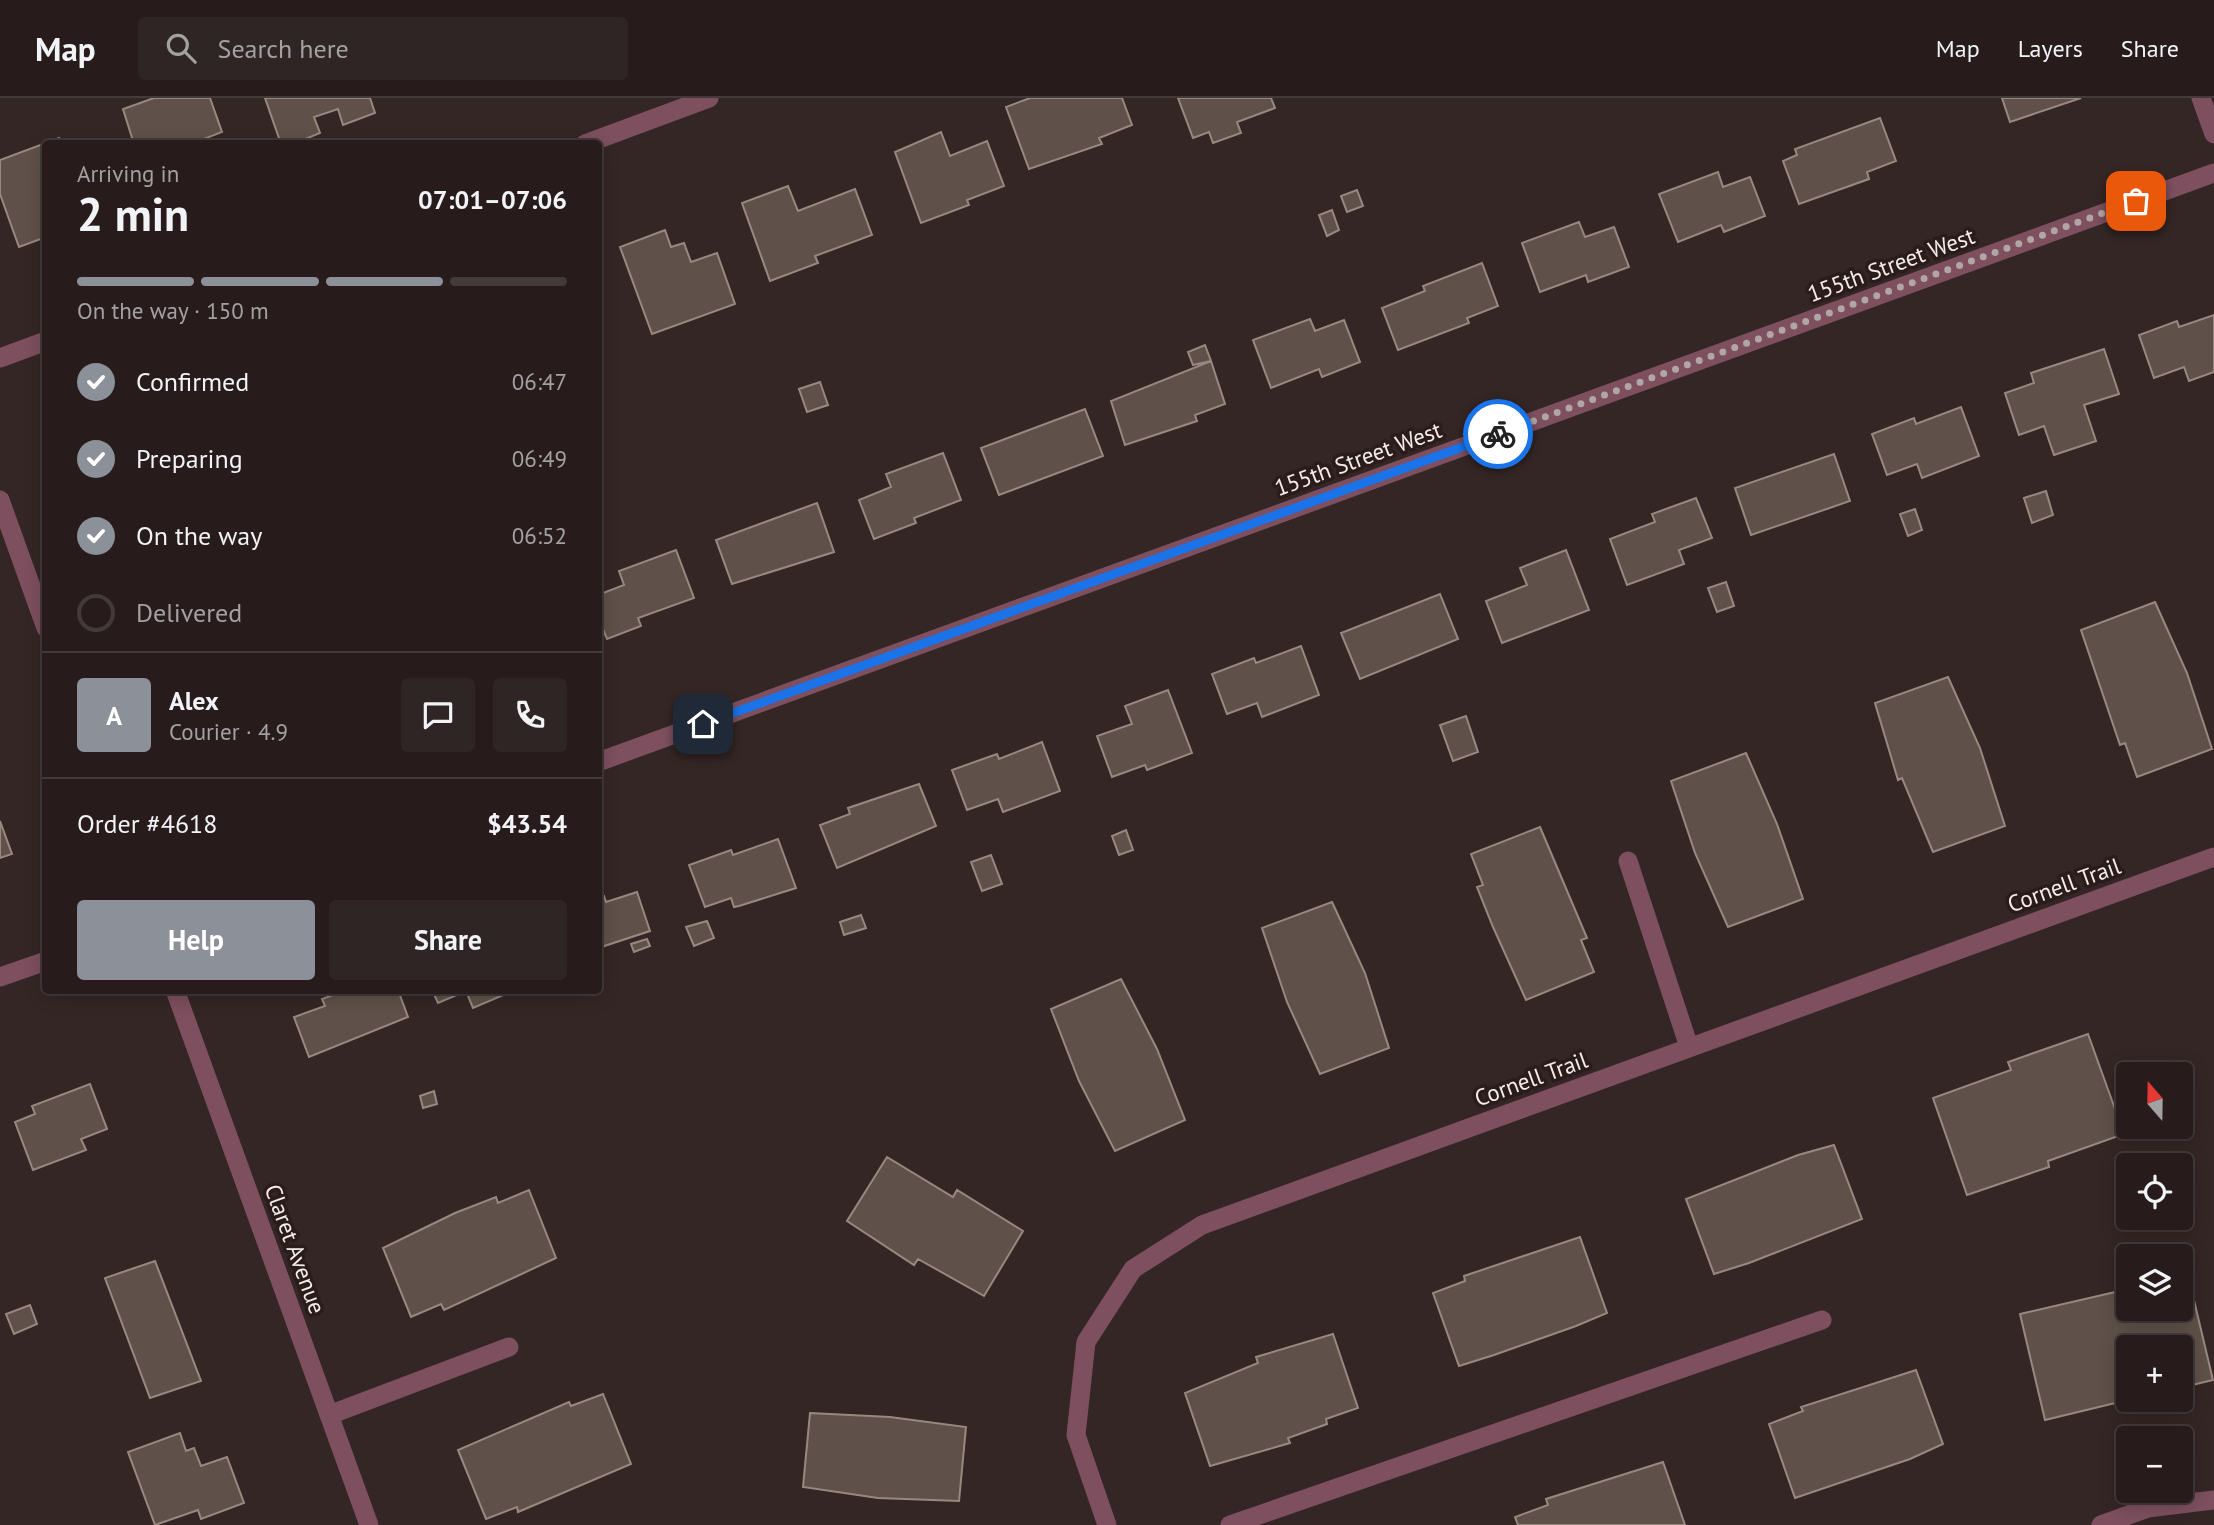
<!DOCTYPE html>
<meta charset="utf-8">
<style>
:root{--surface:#271c1b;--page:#2f2524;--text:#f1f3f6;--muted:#a4a1a3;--line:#433a3a;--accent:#8c9099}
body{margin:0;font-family:"PT Sans",sans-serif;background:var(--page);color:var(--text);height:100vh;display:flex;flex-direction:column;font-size:26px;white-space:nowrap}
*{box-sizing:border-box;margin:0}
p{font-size:23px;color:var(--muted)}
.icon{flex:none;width:38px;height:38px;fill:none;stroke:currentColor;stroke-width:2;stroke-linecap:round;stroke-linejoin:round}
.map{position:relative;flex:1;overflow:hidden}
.sheet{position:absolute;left:42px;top:42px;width:560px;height:854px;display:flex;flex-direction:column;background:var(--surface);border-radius:7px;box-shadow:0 4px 18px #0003,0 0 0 2px var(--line)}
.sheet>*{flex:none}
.needle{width:46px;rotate:340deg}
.fabs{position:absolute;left:2116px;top:964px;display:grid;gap:14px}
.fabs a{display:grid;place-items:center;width:77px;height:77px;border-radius:7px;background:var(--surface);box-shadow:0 4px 18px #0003,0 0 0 2px var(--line);font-size:35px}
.pin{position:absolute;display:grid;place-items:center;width:60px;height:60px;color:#fff;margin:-30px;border-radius:14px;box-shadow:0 4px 10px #0006}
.courier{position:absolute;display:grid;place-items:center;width:70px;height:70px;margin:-35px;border:5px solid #1a73e8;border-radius:50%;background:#fff;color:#222;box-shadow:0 2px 9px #0007}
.headline em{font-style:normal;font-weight:800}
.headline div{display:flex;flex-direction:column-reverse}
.headline{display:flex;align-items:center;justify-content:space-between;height:119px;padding:0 35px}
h1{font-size:46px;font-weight:800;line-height:52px}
.bar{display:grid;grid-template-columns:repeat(4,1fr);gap:10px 7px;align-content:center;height:84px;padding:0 35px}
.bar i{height:9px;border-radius:5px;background:var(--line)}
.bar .selected{background:var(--accent)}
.bar p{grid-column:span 4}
.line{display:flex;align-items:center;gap:18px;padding:0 35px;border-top:2px solid var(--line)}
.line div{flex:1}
.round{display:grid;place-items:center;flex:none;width:74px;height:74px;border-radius:7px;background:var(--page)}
ol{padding:0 35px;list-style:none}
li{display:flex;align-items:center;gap:21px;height:77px}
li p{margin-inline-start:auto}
li .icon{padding:7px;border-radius:50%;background:var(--accent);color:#fff;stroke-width:4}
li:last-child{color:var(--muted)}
li i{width:38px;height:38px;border:4px solid var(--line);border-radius:50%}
.primary-button{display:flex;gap:14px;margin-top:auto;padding:14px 35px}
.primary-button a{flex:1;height:80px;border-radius:7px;background:var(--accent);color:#fff;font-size:28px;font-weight:800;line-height:80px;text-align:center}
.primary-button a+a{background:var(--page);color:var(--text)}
header{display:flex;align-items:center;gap:42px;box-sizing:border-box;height:98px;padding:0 35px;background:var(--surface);border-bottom:2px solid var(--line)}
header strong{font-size:33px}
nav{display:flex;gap:38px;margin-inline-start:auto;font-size:24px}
.search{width:490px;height:63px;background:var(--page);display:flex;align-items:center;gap:18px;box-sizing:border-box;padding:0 24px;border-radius:7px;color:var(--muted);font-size:26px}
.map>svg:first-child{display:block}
</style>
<header>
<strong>Map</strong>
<div class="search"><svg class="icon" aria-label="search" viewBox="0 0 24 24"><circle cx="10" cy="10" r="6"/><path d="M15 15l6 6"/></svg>Search here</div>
<nav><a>Map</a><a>Layers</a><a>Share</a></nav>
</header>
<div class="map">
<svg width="2214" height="1427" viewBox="0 0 2214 1427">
<rect width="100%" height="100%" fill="#342624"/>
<path fill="#5f5149" stroke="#988980" stroke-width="2" d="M154 0H210L222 34 201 42 202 46H134L123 11Z
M265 0H370L375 15 343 27 338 11 314 19 320 35 293 46H281Z
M1030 0H1122L1132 27 1099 40 1102 46 1029 71 1006 9Z
M1178 0H1271L1275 10 1237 24 1241 35 1213 45 1209 34 1193 40Z
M2002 0H2081L2010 24Z
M1880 20 1896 63 1867 74 1869 81 1799 106 1783 63 1797 57 1795 51Z
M941 34 950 58 987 43 1004 88 967 102 969 107 921 125 895 54Z
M59 40 61 46H46V139L19 149 0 96V62Z
M1718 74 1723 89 1750 79 1765 118 1724 134 1721 127 1678 144 1659 96Z
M788 88 798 113 855 91 872 137 815 158 818 165 770 183 742 105Z
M1357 92 1363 108 1347 114 1341 98Z
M1332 112 1339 132 1327 138 1319 117Z
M1579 124 1585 139 1614 129 1629 169 1588 184 1586 177 1540 194 1522 145Z
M665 132 671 149 684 145 691 164 717 155 735 206 652 236 620 149Z
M1482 165 1498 208 1467 220 1469 225 1398 252 1382 210 1425 193 1423 188Z
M2214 217V274L2189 283 2184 269 2154 280 2139 237 2177 223 2179 229Z
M1310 221 1315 233 1344 222 1360 264 1322 279 1319 271 1271 290 1253 242Z
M1205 247 1211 263 1193 267 1188 254Z
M2104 251 2119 296 2084 307 2096 343 2054 357 2044 328 2019 337 2005 295 2034 285 2031 275Z
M1211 263 1225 306 1195 317 1197 323 1125 347 1111 303Z
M820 284 828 307 807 314 799 291Z
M1961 309 1979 358 1922 380 1917 366 1887 377 1872 336 1914 320 1916 326Z
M1085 311 1103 358 999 397 981 350Z
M943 355 961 402 914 420 916 425 874 441 859 402 891 389 886 376Z
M1834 356 1850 403 1751 437 1735 390Z
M2046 393 2053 417 2032 425 2024 400Z
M1696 400 1712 440 1679 452 1684 466 1627 487 1610 441 1655 424 1652 416Z
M817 405 834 454 732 486 716 442Z
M1915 411 1922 432 1908 438 1900 416Z
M676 452 694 500 638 520 641 528 607 541 598 519V497L624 487 619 473Z
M1566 452 1589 512 1502 545 1486 503 1527 487 1520 470Z
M1726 484 1734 508 1717 514 1708 490Z
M1440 496 1458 541 1360 581 1341 535Z
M2155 504 2187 575 2212 651 2137 679 2125 645 2120 647 2081 532Z
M1301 548 1319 597 1262 619 1257 605 1227 616 1212 576 1254 560 1256 565Z
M1948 579 1980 650 2005 728 1933 754 1902 680 1898 682 1875 605Z
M1168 592 1192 655 1147 672 1145 667 1112 679 1097 638 1132 626 1125 608Z
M1466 618 1478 654 1453 663 1440 627Z
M1042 644 1060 693 1003 714 998 701 967 712 952 672 997 656 999 661Z
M1746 655 1777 726 1803 801 1728 829 1695 755 1671 683Z
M919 686 936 728 837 770 820 727 850 716 848 710Z
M0 723 12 756 0 760Z
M1540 729 1587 840 1581 842 1594 874 1526 902 1493 829 1477 789 1483 787 1471 756Z
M1126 732 1133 752 1119 757 1112 738Z
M778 741 796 790 739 808 734 809 731 800 705 809 689 767 731 752 733 757Z
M991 757 1002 786 982 793 971 764Z
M637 794 650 833 598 850V800L604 798 606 804Z
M1332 804 1365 875 1389 950 1320 976 1287 904 1262 830Z
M861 817 866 830 844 837 840 824Z
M707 823 714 840 694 848 686 829Z
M647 841 650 848 634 854 631 846Z
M1121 881 1157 951 1185 1022 1115 1053 1079 983 1051 911Z
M346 892H398L408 919 309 959 294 919 325 908 322 901Z
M432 892H515L473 910 466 893 438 905Z
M2088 936 2124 1036 2048 1063 2049 1069 1967 1097 1933 1000 2011 972 2008 964Z
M90 986 107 1031 81 1041 86 1052 33 1072 15 1024 35 1016 32 1008Z
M434 993 437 1006 423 1010 420 998Z
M1834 1047 1862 1121 1749 1165 1714 1176 1686 1101 1798 1057Z
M887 1059 953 1099 957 1092 1023 1133 984 1198 918 1161 914 1167 847 1123Z
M529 1092 556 1160 444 1212 441 1206 411 1219 383 1150 455 1115 496 1099 498 1105Z
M1580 1139 1607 1215 1576 1228 1494 1257 1459 1268 1433 1195 1465 1183 1464 1178Z
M155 1163 201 1283 150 1300 105 1180Z
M2188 1177 2213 1282 2180 1290V1250H2128V1302L2045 1322 2020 1216 2128 1191V1211H2180V1178Z
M30 1207 37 1226 14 1236 6 1216Z
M1333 1236 1358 1310 1326 1321 1327 1326 1288 1340 1290 1345 1210 1368 1185 1295 1258 1265 1256 1259Z
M1916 1272 1943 1346 1910 1361 1795 1400 1769 1326 1803 1313 1801 1309Z
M603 1296 631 1366 518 1414 517 1409 486 1421 458 1352 569 1304 571 1308Z
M810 1315 890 1319 966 1329 959 1403 878 1400 803 1389Z
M180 1335 186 1353 194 1350 201 1368 227 1359 244 1405 201 1421 198 1412 155 1427 128 1354Z
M1663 1364 1685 1427H1518L1515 1419 1548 1407 1546 1401Z"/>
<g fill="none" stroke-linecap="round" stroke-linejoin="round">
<path stroke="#7d4f5f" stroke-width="19" d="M1628 763 1689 949
M329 1317 509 1249
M1230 1427 1822 1222"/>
<path stroke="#7d4f5f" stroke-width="19" d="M2201 0 2214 36
M585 46 709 0
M0 260 46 243
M0 402 46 530
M175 892 369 1427
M1107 1427 1076 1337 1086 1244 1133 1171 1202 1127 2214 759
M2101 1427 2148 1410 2214 1402"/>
<path stroke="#7d4f5f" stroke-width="19" d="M598 664 2214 75
M0 879 46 863"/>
</g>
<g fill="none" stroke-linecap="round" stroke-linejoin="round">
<path stroke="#b1a6a4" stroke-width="7" stroke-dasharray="0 12.6" d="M1498 336 2136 103"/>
<path stroke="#1a73e8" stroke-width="9" d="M703 626 1498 336"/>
</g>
<g text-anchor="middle" stroke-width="7" stroke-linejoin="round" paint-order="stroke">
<g font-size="23" fill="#f5ebe9" stroke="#2a1c1b">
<text transform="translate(1891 167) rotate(-20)" y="8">155th Street West</text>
<text transform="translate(1358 361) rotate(-20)" y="8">155th Street West</text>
<text transform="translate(2064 787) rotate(-20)" y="8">Cornell Trail</text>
<text transform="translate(1531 981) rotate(-20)" y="8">Cornell Trail</text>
<text transform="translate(295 1151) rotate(70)" y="8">Claret Avenue</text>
</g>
</g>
</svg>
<div class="fabs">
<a><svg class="needle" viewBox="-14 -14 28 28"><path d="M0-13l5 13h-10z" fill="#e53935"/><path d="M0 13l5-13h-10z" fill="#a4a1a3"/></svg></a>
<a><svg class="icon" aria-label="locate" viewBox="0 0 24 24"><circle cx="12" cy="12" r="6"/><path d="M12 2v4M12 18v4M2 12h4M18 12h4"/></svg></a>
<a><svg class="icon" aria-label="layers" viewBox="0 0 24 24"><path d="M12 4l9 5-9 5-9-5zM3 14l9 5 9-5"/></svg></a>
<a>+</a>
<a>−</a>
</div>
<div class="pin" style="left:2136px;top:103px;background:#ea580c"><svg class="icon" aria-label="bag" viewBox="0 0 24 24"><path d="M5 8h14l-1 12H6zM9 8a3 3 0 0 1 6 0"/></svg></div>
<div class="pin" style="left:703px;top:626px;background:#1f2937"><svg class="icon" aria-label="home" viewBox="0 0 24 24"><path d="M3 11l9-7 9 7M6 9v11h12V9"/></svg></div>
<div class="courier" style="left:1498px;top:336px"><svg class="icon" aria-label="bike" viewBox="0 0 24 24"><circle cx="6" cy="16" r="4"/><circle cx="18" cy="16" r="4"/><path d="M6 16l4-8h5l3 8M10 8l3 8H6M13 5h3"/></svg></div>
<section class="sheet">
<div class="headline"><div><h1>2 min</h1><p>Arriving in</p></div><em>07:01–07:06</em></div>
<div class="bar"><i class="selected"></i><i class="selected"></i><i class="selected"></i><i></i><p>On the way · 150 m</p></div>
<ol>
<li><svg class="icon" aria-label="check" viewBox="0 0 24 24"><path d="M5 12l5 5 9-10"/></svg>Confirmed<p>06:47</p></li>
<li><svg class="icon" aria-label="check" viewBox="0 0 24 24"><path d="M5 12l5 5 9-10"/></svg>Preparing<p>06:49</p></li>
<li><svg class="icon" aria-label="check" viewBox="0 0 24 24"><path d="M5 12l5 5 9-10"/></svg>On the way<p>06:52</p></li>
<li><i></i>Delivered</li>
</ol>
<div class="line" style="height:126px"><b class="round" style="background:var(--accent);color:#fff">A</b><div><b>Alex</b><p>Courier · 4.9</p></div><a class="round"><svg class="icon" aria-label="chat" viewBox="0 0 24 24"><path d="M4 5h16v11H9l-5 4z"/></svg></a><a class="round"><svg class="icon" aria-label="phone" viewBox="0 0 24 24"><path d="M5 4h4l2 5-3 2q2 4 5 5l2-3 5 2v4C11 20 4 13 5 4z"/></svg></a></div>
<div class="line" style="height:91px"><div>Order #4618</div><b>$43.54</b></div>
<div class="primary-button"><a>Help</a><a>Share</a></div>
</section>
</div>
